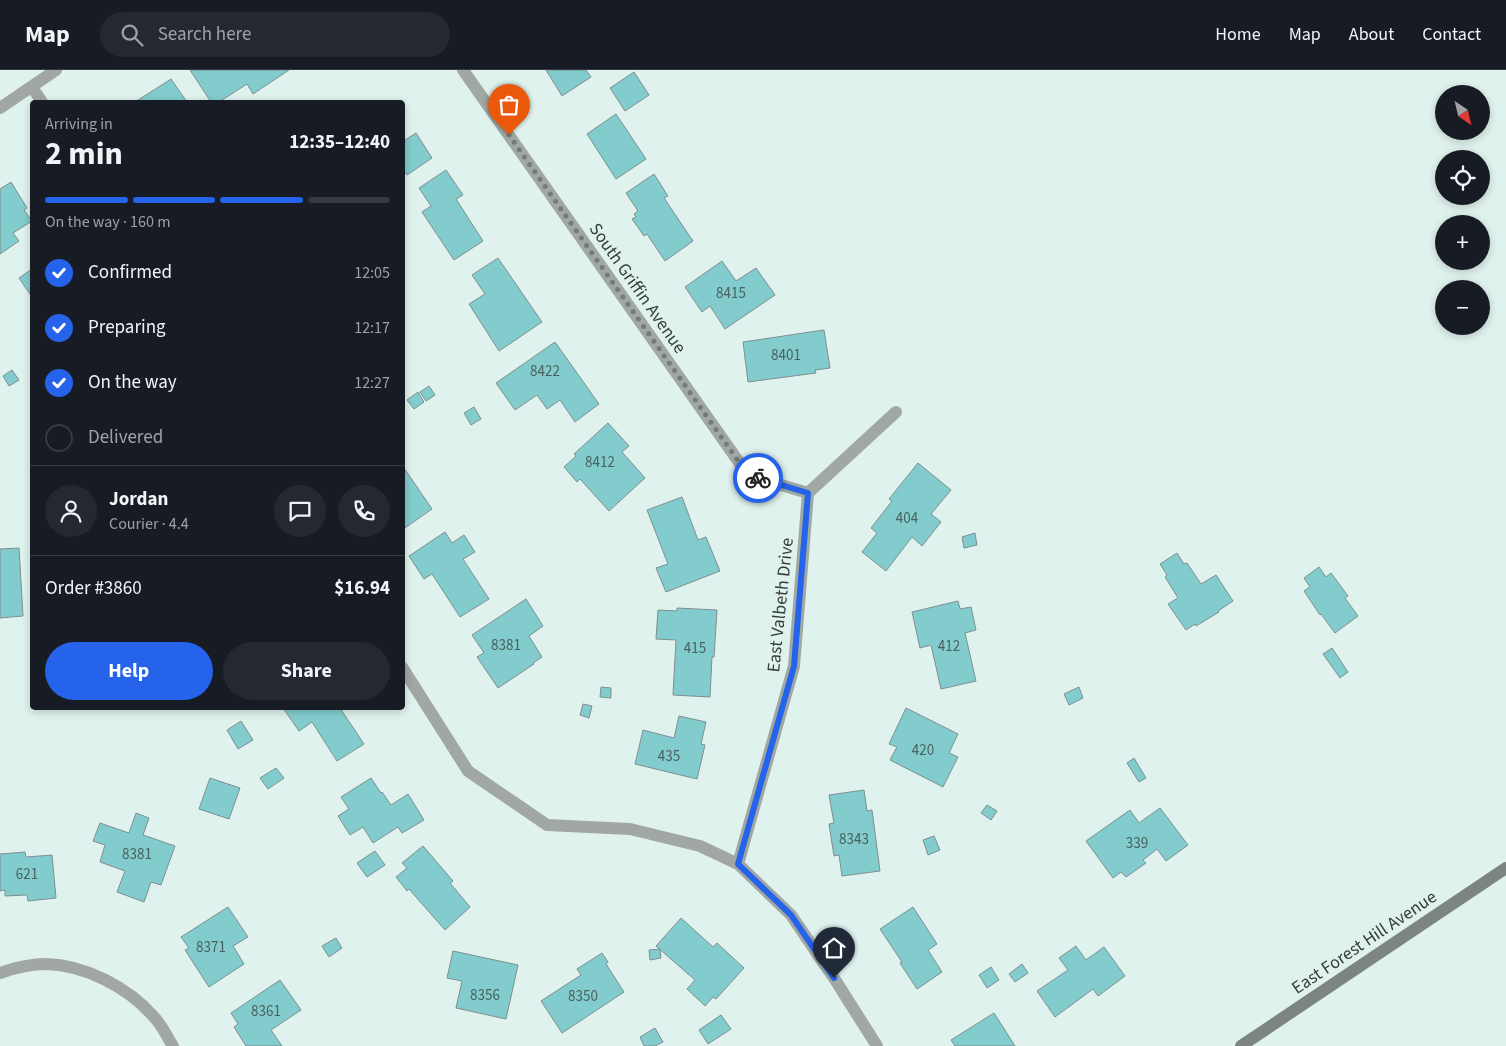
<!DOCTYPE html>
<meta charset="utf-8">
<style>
:root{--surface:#171b24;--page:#242831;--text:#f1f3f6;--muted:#9ea1a6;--line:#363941;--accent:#2563eb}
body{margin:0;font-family:"Source Sans 3",sans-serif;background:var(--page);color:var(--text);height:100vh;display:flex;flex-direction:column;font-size:19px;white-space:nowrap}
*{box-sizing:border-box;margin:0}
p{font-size:16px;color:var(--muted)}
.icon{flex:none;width:28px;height:28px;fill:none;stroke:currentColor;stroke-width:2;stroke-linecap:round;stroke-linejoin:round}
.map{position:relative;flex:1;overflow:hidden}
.panel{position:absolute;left:30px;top:30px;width:375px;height:610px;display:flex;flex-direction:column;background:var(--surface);border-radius:5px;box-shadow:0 2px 8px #0003}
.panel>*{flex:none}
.needle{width:32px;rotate:145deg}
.controls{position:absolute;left:1435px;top:15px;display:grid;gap:10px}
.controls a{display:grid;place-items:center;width:55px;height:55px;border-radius:50%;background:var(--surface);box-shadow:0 2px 8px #0003;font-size:25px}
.pin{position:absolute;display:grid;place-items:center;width:42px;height:42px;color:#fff;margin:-51px -21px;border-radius:50% 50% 50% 0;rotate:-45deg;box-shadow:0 0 5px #0007}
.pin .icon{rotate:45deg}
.courier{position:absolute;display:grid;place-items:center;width:50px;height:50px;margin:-25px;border:4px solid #2563eb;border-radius:50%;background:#fff;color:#222;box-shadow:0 1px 6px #0007}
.headline em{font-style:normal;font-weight:700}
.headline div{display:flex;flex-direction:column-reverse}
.headline{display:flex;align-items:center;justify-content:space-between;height:85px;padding:0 15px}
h1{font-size:32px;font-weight:700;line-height:38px}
.bar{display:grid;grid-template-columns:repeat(4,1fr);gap:8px 5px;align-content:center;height:60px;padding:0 15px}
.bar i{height:6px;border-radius:4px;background:var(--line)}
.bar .current{background:var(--accent)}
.bar p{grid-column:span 4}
.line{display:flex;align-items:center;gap:12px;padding:0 15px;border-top:1px solid var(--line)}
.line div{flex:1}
.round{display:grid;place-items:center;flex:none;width:52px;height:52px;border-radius:26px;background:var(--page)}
ol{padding:0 15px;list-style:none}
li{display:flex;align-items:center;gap:15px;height:55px}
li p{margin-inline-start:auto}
li .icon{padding:5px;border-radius:50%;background:var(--accent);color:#fff;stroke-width:4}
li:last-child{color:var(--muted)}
li i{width:28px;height:28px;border:2px solid var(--line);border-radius:50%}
.button{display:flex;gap:10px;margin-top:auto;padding:10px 15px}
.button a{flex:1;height:58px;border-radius:30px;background:var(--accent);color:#fff;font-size:20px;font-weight:700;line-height:58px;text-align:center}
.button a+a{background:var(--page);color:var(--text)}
header{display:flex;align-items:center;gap:30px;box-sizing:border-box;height:70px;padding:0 25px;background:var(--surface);border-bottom:1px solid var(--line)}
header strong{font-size:24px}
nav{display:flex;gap:28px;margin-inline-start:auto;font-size:18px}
.search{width:350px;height:45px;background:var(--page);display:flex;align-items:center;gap:12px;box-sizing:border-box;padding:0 18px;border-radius:28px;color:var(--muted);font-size:19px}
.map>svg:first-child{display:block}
</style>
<header>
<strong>Map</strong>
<div class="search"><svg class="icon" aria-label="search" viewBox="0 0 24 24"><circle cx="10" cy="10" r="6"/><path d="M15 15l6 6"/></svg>Search here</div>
<nav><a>Home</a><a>Map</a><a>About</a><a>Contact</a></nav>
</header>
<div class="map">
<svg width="1506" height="976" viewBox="0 0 1506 976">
<rect width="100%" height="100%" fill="#e0f2ed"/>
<path fill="#83ccce" stroke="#7e8f8f" d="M190 0H289L253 24 247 14 219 32H211Z
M546 0H586L591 7 562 26Z
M634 2 649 25 625 41 610 18Z
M171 9 187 32H135Z
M616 44 646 89 616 109 587 64Z
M416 63 432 88 407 105 402 98V72Z
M446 100 463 125 456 129 483 171 454 190 422 142 431 136 419 118Z
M654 104 668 126 664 128 693 171 665 191 647 164 644 166 632 149 636 147 634 144 638 141 626 123Z
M11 112 27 138 24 140 32 151 13 163 19 171 0 184V119Z
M498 188 542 252 499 281 469 234 485 224 472 205Z
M722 191 736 211 756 198 775 225 725 259 710 236 702 242 685 217Z
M32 199V227L19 208Z
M824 260 830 298 815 300 816 303 748 312 743 272Z
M555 272 599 334 575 352 560 330 547 339 537 325 515 340 496 313Z
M12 300 19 310 9 316 3 306Z
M429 316 435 325 426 331 420 322Z
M418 322 424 332 414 339 407 330Z
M474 337 481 349 471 355 464 343Z
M608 353 629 376 622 382 645 408 609 441 580 409 577 412 564 397 576 386 574 384Z
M918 393 951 420 931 444 941 452 922 476 912 467 886 501 862 482 877 463 871 458 892 431 889 429Z
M402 395 432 439 402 460Z
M682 427 698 470 706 467 720 501 666 522 656 498 668 494 647 440Z
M445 462 452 473 464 465 475 482 463 489 489 529 460 547 432 504 424 509 409 486Z
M975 463 977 475 964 478 962 467Z
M19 478 23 546 0 548V479Z
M1177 483 1184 494 1187 493 1201 514 1216 505 1233 531 1218 541 1219 542 1196 556 1195 554 1186 560 1168 534 1178 528 1165 507 1167 505 1160 494Z
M1319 497 1326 507 1331 503 1348 526 1345 528 1358 546 1335 563 1321 544 1320 545 1304 521 1310 517 1304 508Z
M526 529 543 556 529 566 542 587 533 593 534 594 498 618 477 587 484 583 472 565Z
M958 531 960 539 971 537 976 560 965 563 976 611 941 619 931 575 920 578 912 542Z
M677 538 717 540 714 587H712L710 627 673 625 676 570 656 569 658 540 677 541Z
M1332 578 1348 602 1340 608 1323 584Z
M601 617 611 618V628L600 627Z
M1079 617 1083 628 1069 635 1064 624Z
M583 634 592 636 589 648 580 645Z
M283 638H340L364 674 337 691 312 652 299 661Z
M906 638 958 664 949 683 958 687 943 717 890 690 897 677 889 674Z
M679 646 706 652 701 674 705 675 697 709 635 694 643 660 674 668Z
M241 651 253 670 238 679 227 660Z
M1134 688 1146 708 1139 712 1127 693Z
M276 698 284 708 268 719 260 708Z
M210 708 240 718 229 749 199 739Z
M371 708 381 723 382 722 391 735 408 724 424 750 402 763 398 757 373 773 363 757 350 765 338 746 349 739 341 727Z
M864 720 867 741 872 740 880 801 842 806 839 785 834 786 829 754 834 753 829 725Z
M987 735 997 741 991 750 981 743Z
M1160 738 1188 775 1166 791 1157 779 1143 790 1146 793 1126 807 1121 802 1113 808 1086 771 1130 740 1139 753Z
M136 743 149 748 143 765 175 776 161 815 151 812 144 832 117 822 125 801 100 792 105 775 93 771 100 753 129 763Z
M934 766 940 780 928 785 923 770Z
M423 776 453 811 450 813 470 837 445 860 409 819 407 821 396 807 407 798 402 793Z
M375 781 385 795 367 807 357 793Z
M25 782 26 787 52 785 56 828 28 831 27 825 5 826V820L0 821V784Z
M228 837 248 867 233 876 244 894 209 917 185 880 189 878 181 867Z
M913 837 937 874 928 880 942 902 917 919 900 893 902 892 880 859Z
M681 848 713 877 717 873 744 898 716 929 713 927 705 936 687 919 695 910 656 876Z
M336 868 342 878 329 887 322 876Z
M1076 876 1086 890 1104 877 1125 906 1098 926 1093 919 1055 947 1037 921 1068 900 1059 888Z
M660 879 661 888 650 890 649 880Z
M453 881 518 895 506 949 456 938 462 911 447 908Z
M602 883 608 892 606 894 624 922 562 963 541 931 581 905 577 899Z
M1022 894 1028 903 1015 912 1009 904Z
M991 897 999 910 987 918 979 905Z
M280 910 301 940 271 960 282 976H246L234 957 238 954 231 943Z
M994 943 1015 976H955L951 970Z
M721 945 731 959 708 974 699 960Z
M655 958 663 972 655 976H644L640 967Z"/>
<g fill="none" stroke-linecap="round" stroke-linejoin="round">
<path stroke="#a1a7a3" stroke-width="12" d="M463 0 748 405 808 423
M32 17 42 32
M0 38 56 0
M402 597 468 701 547 755 630 759 700 776 738 794 791 845 834 908 877 976
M738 794 794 596 808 423 896 342
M0 903C14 898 31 894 46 894 85 895 128 917 154 947 162 955 167 967 173 976"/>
<path stroke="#7c857f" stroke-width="12" d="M1241 976 1506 798"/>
</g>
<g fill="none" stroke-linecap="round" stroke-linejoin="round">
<path stroke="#727c79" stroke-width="5" stroke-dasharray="0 9" d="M509 65 748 405 758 408"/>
<path stroke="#2563eb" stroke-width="6" d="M758 408 808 423 794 596 738 794 791 845 834 908"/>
</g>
<g text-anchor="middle" stroke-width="5" stroke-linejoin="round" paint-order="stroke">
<g font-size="15" fill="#496160">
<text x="731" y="228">8415</text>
<text x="786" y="290">8401</text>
<text x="545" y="306">8422</text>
<text x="600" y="397">8412</text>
<text x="907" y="453">404</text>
<text x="506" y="580">8381</text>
<text x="949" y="581">412</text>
<text x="695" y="583">415</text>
<text x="923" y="685">420</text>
<text x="669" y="691">435</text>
<text x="854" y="774">8343</text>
<text x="1137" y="778">339</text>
<text x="137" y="789">8381</text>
<text x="27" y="809">621</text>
<text x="211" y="882">8371</text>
<text x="485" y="930">8356</text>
<text x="583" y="931">8350</text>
<text x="266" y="946">8361</text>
</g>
<g font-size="18" fill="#363d3b" stroke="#e0f2ed">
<text transform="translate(638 218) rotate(55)" y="6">South Griffin Avenue</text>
<text transform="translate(780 535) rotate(-84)" y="6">East Valbeth Drive</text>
<text transform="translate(1364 872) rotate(-34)" y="6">East Forest Hill Avenue</text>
</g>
</g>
</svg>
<div class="controls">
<a><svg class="needle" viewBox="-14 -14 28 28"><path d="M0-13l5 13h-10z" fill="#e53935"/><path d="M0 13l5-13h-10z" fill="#9ea1a6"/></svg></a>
<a><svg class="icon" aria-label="locate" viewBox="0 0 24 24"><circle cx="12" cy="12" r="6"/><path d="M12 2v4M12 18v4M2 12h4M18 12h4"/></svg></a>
<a>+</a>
<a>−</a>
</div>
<div class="pin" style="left:509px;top:65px;background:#ea580c"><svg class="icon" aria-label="bag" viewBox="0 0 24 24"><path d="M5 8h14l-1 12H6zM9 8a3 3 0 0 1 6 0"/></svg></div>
<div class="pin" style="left:834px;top:908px;background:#1f2937"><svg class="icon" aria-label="home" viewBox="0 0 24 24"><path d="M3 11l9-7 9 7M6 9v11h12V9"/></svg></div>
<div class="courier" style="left:758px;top:408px"><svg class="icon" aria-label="bike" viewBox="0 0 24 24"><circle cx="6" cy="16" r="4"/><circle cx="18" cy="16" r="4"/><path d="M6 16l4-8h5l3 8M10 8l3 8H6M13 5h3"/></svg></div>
<section class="panel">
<div class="headline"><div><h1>2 min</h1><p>Arriving in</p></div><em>12:35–12:40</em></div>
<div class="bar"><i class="current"></i><i class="current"></i><i class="current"></i><i></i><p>On the way · 160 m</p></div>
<ol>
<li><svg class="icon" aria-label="check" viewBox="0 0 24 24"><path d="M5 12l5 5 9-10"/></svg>Confirmed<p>12:05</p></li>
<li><svg class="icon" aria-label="check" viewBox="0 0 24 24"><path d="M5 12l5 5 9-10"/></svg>Preparing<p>12:17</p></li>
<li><svg class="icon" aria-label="check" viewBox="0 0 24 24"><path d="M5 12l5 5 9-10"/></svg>On the way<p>12:27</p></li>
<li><i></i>Delivered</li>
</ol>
<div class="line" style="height:90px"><a class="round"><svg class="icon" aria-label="person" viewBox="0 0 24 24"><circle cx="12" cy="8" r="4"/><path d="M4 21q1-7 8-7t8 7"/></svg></a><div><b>Jordan</b><p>Courier · 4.4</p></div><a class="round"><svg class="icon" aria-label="chat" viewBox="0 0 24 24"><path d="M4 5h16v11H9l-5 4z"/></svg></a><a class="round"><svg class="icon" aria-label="phone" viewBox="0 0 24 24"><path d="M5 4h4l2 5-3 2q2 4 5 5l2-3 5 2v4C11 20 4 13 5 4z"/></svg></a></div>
<div class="line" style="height:65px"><div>Order #3860</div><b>$16.94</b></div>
<div class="button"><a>Help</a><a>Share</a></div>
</section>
</div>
